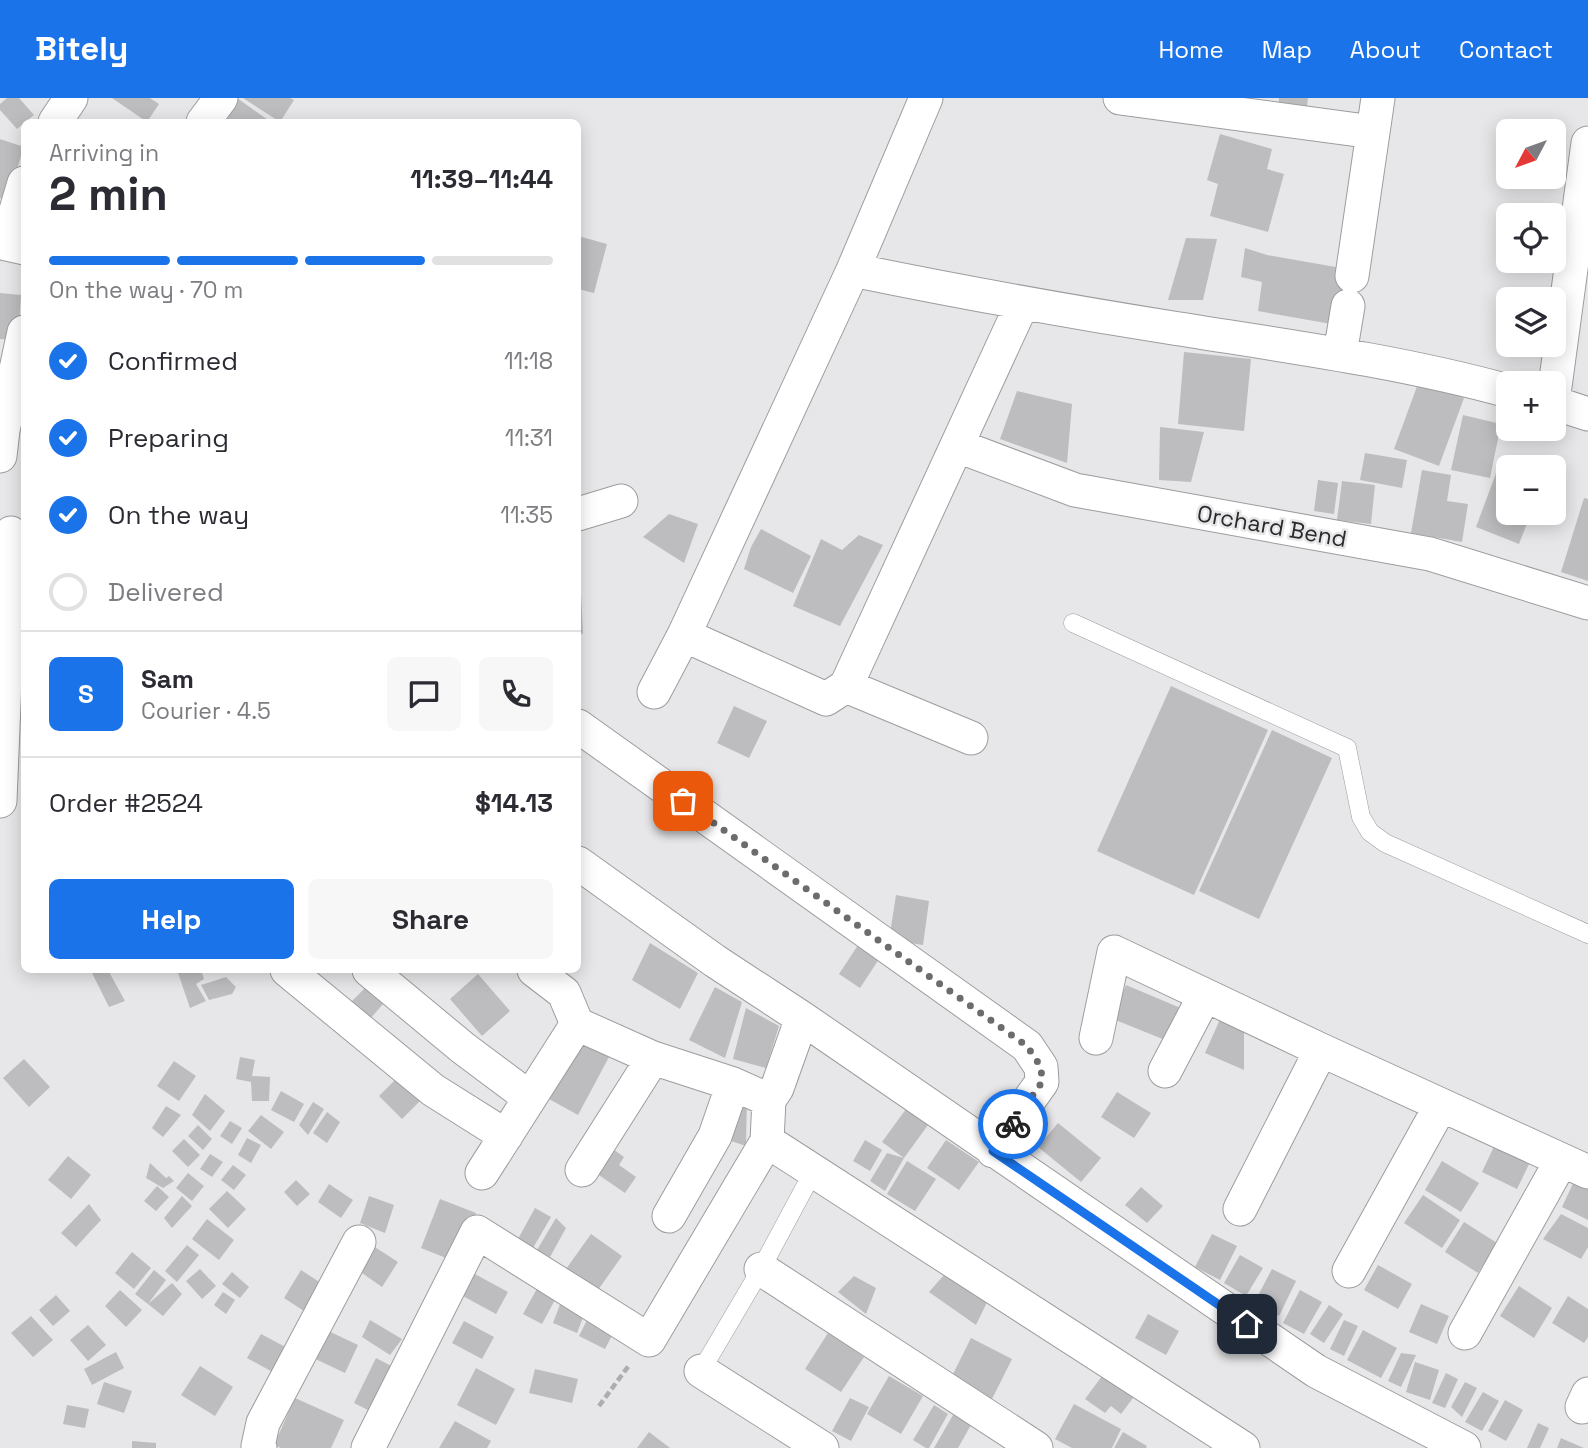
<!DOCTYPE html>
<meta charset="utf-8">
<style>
:root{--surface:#fff;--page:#f7f7f7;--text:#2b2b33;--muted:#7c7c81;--line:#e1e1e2;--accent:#1a73e8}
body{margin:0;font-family:"Space Grotesk",sans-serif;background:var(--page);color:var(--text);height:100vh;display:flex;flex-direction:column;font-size:26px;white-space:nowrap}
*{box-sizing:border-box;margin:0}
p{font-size:23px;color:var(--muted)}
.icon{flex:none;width:38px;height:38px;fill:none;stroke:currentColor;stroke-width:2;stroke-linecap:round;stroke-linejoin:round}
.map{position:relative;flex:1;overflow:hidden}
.sheet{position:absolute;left:21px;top:21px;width:560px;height:854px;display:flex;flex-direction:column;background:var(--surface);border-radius:10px;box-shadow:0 4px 18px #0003}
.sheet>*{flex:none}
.needle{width:46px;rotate:229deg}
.controls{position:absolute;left:1496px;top:21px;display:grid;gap:14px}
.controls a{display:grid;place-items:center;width:70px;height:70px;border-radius:10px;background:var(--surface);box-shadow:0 4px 18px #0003;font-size:35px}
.pin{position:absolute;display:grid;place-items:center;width:60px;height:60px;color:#fff;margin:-30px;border-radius:14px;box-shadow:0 4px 10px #0006}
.courier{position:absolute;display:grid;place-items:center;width:70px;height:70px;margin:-35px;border:5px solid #1a73e8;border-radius:50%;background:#fff;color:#222;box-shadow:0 2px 9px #0007}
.head em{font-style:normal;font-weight:800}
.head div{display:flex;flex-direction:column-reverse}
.head{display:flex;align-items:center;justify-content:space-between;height:119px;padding:0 28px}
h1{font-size:46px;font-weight:800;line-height:52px}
.bar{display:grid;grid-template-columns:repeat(4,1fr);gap:10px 7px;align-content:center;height:84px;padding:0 28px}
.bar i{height:9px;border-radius:5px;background:var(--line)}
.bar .selected{background:var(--accent)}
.bar p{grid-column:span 4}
.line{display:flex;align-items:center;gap:18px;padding:0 28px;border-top:2px solid var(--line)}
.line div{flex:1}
.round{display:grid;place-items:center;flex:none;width:74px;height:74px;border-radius:10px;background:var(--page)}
ol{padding:0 28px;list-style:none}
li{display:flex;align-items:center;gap:21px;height:77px}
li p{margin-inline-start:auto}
li .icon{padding:7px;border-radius:50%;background:var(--accent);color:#fff;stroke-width:4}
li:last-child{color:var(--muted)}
li i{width:38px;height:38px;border:4px solid var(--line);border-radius:50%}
.cta{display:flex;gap:14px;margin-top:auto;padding:14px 28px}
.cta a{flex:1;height:80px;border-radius:10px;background:var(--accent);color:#fff;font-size:28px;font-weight:800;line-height:80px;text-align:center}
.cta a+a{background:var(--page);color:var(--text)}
header{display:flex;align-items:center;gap:42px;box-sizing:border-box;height:98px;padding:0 35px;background:var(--accent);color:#fff}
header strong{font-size:33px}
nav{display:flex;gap:38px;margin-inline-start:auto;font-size:24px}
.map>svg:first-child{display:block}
</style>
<header>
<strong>Bitely</strong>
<nav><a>Home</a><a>Map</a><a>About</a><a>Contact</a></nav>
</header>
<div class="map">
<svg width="1588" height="1350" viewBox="0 0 1588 1350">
<rect width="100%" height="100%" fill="#e7e7e9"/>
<path fill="#bdbdbf" d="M7 0H19L34 17 17 31 0 12V6Z
M112 0H150L159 6 147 24Z
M235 0H237L271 24H226L220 20Z
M243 0H290L294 2 280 24Z
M1279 0H1308L1306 16 1278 12Z
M1220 36 1272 51 1267 71 1284 76 1268 134 1210 118 1218 86 1207 82Z
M0 41 24 49 7 102 0 100Z
M578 138 607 146 594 195 578 191Z
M1186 140 1217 141 1203 202H1168Z
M1245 150 1267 157 1347 171 1337 227 1258 213 1262 184 1241 179Z
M0 195 21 197 18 242 0 241Z
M1184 254 1251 261 1244 333 1178 326Z
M1419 283 1464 300 1439 368 1394 351Z
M1017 293 1072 306 1067 365 1000 341Z
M1463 317 1501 326 1490 380 1451 372Z
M1160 329 1204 334 1191 384 1159 382Z
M1365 355 1407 362 1402 390 1360 382Z
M1498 370 1508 374V415H1531L1519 446 1476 429Z
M1422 372 1451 377 1447 403 1468 406 1462 444 1411 435Z
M1318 382 1338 385 1334 416 1314 413Z
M1342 383 1375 387 1371 426 1337 422Z
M1584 400 1588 401V483L1561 474Z
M669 416 698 426 684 465 643 439Z
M761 431 811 458 793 495 744 471 751 449Z
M859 437 883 447 840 528 793 508 821 441 842 452Z
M581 495 583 535 578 539V496Z
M1171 588 1268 632 1194 797 1097 753Z
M734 608 767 623 749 660 717 645Z
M1272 632 1332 660 1259 821 1199 793Z
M896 797 929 803 923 847 889 842Z
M862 841 883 855 860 890 839 876Z
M650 845 698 875 680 911 632 882Z
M93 872H108L125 903 109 909 91 873Z
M177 872H201L204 881 196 886 206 903 190 910Z
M478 876 510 913 482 938 450 901Z
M226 879 236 889 232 896 209 902 201 887Z
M372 883 391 897 362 930 345 910Z
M1126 887 1183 911 1170 944 1113 921Z
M715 889 742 904 725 960 689 942Z
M746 910 779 928 766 970 733 961Z
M1221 919 1244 930V972L1205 955Z
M580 943 609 959 578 1017 549 1001Z
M240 959 255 962 252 978 270 979 269 1003H252L251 984 236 981Z
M24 961 50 989 29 1009 3 980Z
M174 963 196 978 179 1003 157 988Z
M398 979 421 1002 402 1021 379 998Z
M281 993 304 1006 294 1024 271 1012Z
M1117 994 1151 1015 1134 1040 1101 1019Z
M205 996 225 1013 210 1033 192 1017Z
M747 997 746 1048 725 1041Z
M313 1004 324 1011 308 1037 299 1027Z
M166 1008 181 1017 163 1039 152 1030Z
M906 1011 928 1027 904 1060 882 1044Z
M327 1014 340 1024 327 1045 313 1035Z
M261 1017 284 1034 271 1051 248 1033Z
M230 1023 242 1030 232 1046 220 1038Z
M1058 1025 1101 1060 1081 1084 1038 1049Z
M198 1027 212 1041 203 1052 188 1038Z
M247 1040 261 1047 251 1065 238 1057Z
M1498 1040 1533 1058 1517 1091 1482 1074Z
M184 1041 200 1057 188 1069 172 1053Z
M865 1042 882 1052 870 1073 853 1063Z
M946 1042 979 1064 959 1092 927 1070Z
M610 1049 624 1059 619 1067 636 1079 625 1095 593 1073Z
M887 1055 904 1060 885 1093 870 1083Z
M210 1056 223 1064 212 1079 200 1071Z
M68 1058 91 1077 71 1101 48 1082Z
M907 1063 936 1081 915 1113 887 1096Z
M1442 1063 1479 1085 1461 1114 1425 1092Z
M150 1065 166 1080 169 1078 174 1083 163 1090 146 1080Z
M233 1067 246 1077 234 1092 221 1082Z
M188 1075 204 1088 192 1103 176 1090Z
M1577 1077 1588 1082V1122L1562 1109Z
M296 1082 310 1096 297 1108 284 1094Z
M329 1086 353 1102 341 1120 318 1104Z
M157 1088 169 1099 156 1113 144 1103Z
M1141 1089 1163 1108 1147 1125 1125 1107Z
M227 1093 246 1111 228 1130 209 1111Z
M1423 1097 1460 1122 1442 1150 1404 1125Z
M182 1098 192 1108 172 1130 164 1120Z
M369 1098 394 1107 385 1135 360 1125Z
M440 1101 476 1115 456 1164 421 1150Z
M89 1106 101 1122 76 1149 61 1135Z
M535 1110 551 1119 533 1150 518 1141Z
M1561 1116 1588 1130V1149L1581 1161 1543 1141Z
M556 1120 566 1130 550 1159 537 1152Z
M207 1121 234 1142 219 1162 192 1141Z
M1464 1124 1497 1145 1478 1175 1445 1154Z
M591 1136 622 1158 598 1192 566 1171Z
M1212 1136 1237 1148 1220 1182 1195 1169Z
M367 1144 398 1164 382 1189 352 1168Z
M187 1147 199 1157 177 1184 165 1173Z
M132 1154 151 1170 134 1191 115 1175Z
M1240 1157 1263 1170 1246 1198 1224 1185Z
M1378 1167 1412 1186 1398 1211 1364 1192Z
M951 1169 991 1196 976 1227 929 1194Z
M200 1171 216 1188 202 1201 186 1183Z
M1272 1171 1296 1183 1279 1218 1254 1205Z
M154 1172 166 1182 148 1206 135 1196Z
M301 1172 327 1189 310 1217 284 1200Z
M232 1174 249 1189 240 1200 222 1186Z
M473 1175 508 1194 496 1216 461 1197Z
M854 1178 876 1190 866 1216 838 1194Z
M172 1185 182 1196 163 1218 148 1206Z
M539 1187 557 1198 542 1226 523 1216Z
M1519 1188 1552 1210 1534 1240 1500 1218Z
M120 1192 142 1212 126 1229 105 1208Z
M1300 1192 1322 1204 1304 1236 1283 1225Z
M223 1194 235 1202 226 1216 214 1207Z
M564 1196 586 1212 577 1235 553 1225Z
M56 1197 70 1213 53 1228 39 1212Z
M1568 1198 1588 1211V1239L1584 1245 1552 1225Z
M1421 1206 1449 1218 1437 1246 1409 1234Z
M1329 1207 1343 1216 1324 1245 1310 1236Z
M592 1212 618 1226 605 1251 579 1238Z
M1148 1216 1179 1233 1166 1257 1135 1240Z
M31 1218 53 1242 33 1259 11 1235Z
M370 1222 402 1241 390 1257 362 1239Z
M1344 1222 1358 1228 1344 1258 1330 1251Z
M464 1223 494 1239 482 1261 452 1245Z
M88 1227 106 1247 88 1263 70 1242Z
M322 1230 358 1247 345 1275 309 1258Z
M1363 1232 1397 1250 1381 1280 1347 1262Z
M828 1235 864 1259 841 1294 805 1271Z
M261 1236 291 1252 278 1277 247 1260Z
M971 1240 1012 1261 992 1301 951 1280Z
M116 1254 124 1270 92 1287 84 1271Z
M1401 1255 1416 1257 1401 1289 1388 1283Z
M376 1260 399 1272 376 1316 354 1305Z
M1415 1264 1439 1272 1430 1302 1406 1294Z
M200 1268 233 1289 215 1318 181 1297Z
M476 1270 515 1291 496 1327 457 1307Z
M1108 1270 1139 1292 1121 1316 1111 1308 1105 1315 1085 1301Z
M535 1271 578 1281 572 1305 529 1295Z
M1446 1275 1458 1281 1445 1310 1432 1305Z
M889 1278 923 1298 901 1336 867 1316Z
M104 1284 132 1293 124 1315 97 1306Z
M1465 1284 1477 1290 1462 1319 1451 1309Z
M1483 1294 1499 1303 1482 1333 1465 1324Z
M295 1300 344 1322 331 1350H281L274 1347Z
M850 1300 869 1309 851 1343 832 1333Z
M1505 1302 1523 1312 1506 1343 1488 1333Z
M1074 1306 1121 1331 1112 1350H1072L1055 1341Z
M67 1307 89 1311 85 1330 63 1326Z
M934 1307 948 1316 929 1350H926L913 1342Z
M953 1317 971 1327 958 1350H934Z
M455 1323 491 1343 487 1350H439Z
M1538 1325 1549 1330 1540 1350H1527Z
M649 1334 670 1350H637Z
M1123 1334 1147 1348 1146 1350H1114Z
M1561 1340 1563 1341 1584 1350H1557Z
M132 1343 156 1345V1350H132Z"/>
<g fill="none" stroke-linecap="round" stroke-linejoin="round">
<g stroke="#9d9d9f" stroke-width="19">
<path id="lane" d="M1073 525 1347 650 1361 719 1370 734 1385 745 1588 836
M701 1273 761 1171 813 1074"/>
</g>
<g stroke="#9d9d9f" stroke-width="35">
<path id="street" d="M1120 0 1373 34
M55 24 71 0
M203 24 221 0
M24 85 6 146 24 150
M853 172C960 194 1066 213 1173 230 1286 248 1399 263 1508 293
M1352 178 1378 0
M1340 256 1348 208
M1554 296 1588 45
M1554 305 1588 316
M958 348 1075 392 1430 456 1588 505
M0 358 3 332 24 234
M578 416 621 403
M684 537 826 601 846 588 971 640
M846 588 1022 206
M654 594 684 537 853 172 926 0
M578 628 1027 948 1041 969 1042 984 993 1053
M0 703 11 435
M578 765 715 863 802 920 1316 1273 1464 1350
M287 872 433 992 506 1038
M369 872 463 950 530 1000
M534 872 564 895 577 926 653 960 733 986 769 1002
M1096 940 1114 854 1321 952 1588 1074
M1165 973 1205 897
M767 1043 1243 1350
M582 1072 653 960
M482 1075 577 926
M1240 1111 1321 952
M669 1118 715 1038 733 986
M761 1171 1036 1350
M1349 1173 1441 1007
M1465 1235 1561 1063
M701 1273 822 1350
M1582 1309 1588 1296
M260 1350 258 1348 263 1325 359 1144
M368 1350 477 1134 649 1242 767 1043 769 1002 777 990 802 920"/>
</g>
<path stroke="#adadae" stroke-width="4.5" stroke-dasharray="7 3.5" stroke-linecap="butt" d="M599 1308 630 1266"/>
<use href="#lane" stroke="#fff" stroke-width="18"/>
<use href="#street" stroke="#fff" stroke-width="33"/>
</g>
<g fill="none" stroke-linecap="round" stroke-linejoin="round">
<path stroke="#6c6c6e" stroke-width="7" stroke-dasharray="0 12.6" d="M683 703 1027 948 1041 969 1042 984 1013 1026"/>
<path stroke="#1a73e8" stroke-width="9" d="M1013 1026 993 1053 1247 1226"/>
</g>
<g text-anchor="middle" stroke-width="5" stroke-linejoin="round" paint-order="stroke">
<g font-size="23" fill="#2a2a2b" stroke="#e7e7e9">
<text transform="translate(1272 428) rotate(10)" y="8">Orchard Bend</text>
</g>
</g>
</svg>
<div class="controls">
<a><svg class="needle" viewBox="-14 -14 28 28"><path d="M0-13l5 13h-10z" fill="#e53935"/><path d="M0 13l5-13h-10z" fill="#7c7c81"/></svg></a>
<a><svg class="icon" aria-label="locate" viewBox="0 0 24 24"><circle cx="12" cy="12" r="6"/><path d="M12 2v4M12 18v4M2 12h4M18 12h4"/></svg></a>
<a><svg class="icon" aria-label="layers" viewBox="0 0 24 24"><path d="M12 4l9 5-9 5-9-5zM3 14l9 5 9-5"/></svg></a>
<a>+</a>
<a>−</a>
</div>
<div class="pin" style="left:683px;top:703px;background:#ea580c"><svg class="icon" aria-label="bag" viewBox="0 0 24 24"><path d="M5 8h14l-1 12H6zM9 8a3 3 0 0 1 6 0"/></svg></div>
<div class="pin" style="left:1247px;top:1226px;background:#1f2937"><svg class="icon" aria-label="home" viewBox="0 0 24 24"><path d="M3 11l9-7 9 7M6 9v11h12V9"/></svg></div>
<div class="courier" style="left:1013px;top:1026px"><svg class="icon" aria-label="bike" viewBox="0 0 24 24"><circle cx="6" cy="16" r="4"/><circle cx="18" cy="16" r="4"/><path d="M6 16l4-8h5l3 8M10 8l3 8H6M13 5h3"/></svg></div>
<section class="sheet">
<div class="head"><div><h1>2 min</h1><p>Arriving in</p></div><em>11:39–11:44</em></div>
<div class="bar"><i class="selected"></i><i class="selected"></i><i class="selected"></i><i></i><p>On the way · 70 m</p></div>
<ol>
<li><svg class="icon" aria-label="check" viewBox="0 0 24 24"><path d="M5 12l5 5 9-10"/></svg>Confirmed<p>11:18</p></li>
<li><svg class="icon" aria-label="check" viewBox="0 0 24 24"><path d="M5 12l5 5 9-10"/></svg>Preparing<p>11:31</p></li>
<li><svg class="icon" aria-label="check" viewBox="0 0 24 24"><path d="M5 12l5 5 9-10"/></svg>On the way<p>11:35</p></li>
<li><i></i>Delivered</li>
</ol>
<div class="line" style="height:126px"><b class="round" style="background:var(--accent);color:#fff">S</b><div><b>Sam</b><p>Courier · 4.5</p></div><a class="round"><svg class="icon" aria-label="chat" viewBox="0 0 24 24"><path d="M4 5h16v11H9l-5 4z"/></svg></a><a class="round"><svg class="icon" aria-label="phone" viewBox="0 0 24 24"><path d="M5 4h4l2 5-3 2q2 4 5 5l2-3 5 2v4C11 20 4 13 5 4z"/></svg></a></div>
<div class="line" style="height:91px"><div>Order #2524</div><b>$14.13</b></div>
<div class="cta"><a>Help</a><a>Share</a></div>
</section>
</div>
